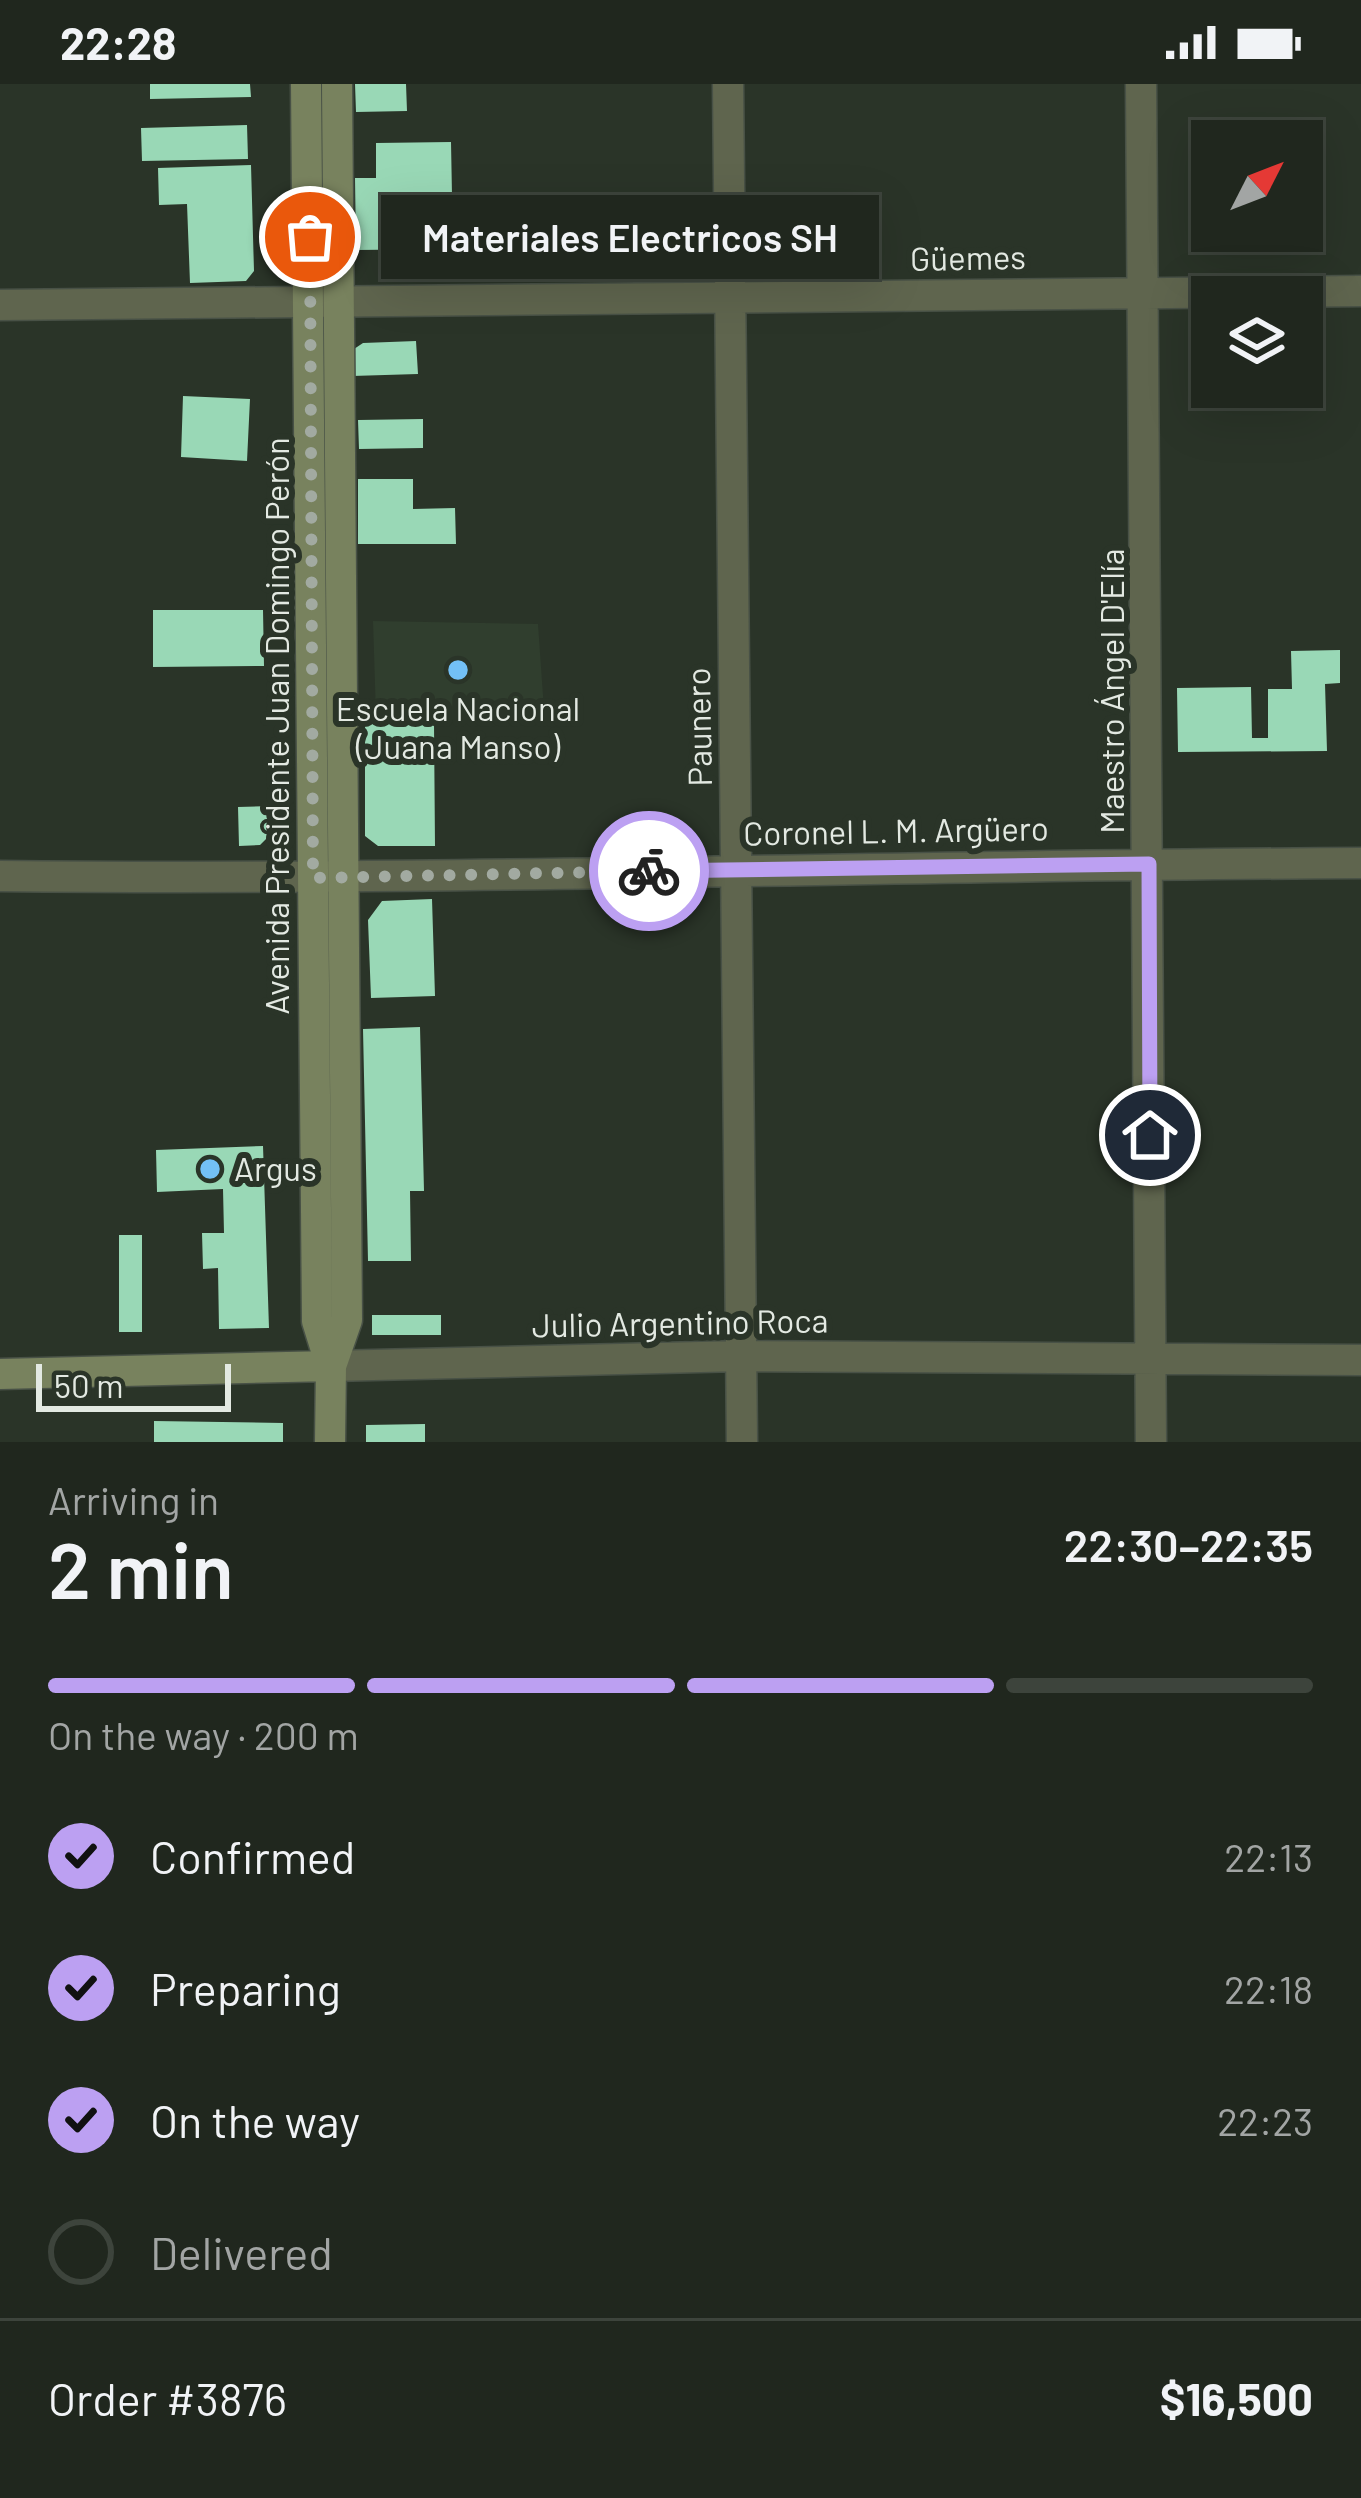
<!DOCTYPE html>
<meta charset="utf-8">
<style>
:root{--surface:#20271e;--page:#2d332b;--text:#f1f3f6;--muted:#a2a5a4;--line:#3d443c;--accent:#bca0f2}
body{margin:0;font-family:Barlow,sans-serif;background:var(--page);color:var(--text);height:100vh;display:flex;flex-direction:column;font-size:45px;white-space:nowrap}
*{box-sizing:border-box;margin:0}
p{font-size:39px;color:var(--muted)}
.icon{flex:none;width:66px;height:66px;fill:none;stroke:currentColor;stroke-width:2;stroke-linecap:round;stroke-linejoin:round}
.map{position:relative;height:1358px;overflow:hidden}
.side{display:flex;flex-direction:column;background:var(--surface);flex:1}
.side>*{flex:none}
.needle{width:78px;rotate:48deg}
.fabs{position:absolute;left:1191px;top:36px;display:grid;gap:24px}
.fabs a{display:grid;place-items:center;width:132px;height:132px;border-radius:0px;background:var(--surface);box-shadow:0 12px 48px #0002,0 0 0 3px var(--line);font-size:60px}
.scale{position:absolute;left:36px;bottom:30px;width:195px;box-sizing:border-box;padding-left:12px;border:6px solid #e3e9e2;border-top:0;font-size:33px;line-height:42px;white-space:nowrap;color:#e3e9e2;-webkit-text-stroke:9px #2a3428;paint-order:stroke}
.pin{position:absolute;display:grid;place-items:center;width:102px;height:102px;color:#fff;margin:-51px;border:6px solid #fff;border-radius:50%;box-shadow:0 3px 12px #0007}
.courier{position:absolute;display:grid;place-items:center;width:120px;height:120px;margin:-60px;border:9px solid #bca0f2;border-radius:50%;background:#fff;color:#222;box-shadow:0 3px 15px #0007}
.bubble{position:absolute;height:84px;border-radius:0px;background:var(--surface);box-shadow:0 12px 48px #0002,0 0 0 3px var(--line);font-size:39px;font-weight:600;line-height:84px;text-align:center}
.summary em{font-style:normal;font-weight:600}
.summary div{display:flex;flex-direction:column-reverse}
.summary{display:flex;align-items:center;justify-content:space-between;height:204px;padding:0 48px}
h1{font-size:78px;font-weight:600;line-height:90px}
.bar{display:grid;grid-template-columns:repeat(4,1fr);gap:18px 12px;align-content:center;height:144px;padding:0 48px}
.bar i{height:15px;border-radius:9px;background:var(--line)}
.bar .selected{background:var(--accent)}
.bar p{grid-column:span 4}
.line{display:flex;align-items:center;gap:30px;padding:0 48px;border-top:3px solid var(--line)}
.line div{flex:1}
ol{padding:0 48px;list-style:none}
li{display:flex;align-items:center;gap:36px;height:132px}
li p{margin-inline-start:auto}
li .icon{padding:12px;border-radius:50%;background:var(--accent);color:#111;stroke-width:4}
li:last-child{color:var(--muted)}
li i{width:66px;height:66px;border:6px solid var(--line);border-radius:50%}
.status{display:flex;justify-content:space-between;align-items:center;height:84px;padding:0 60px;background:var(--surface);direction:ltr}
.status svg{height:33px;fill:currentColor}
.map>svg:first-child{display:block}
</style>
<div class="status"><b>22:28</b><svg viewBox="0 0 49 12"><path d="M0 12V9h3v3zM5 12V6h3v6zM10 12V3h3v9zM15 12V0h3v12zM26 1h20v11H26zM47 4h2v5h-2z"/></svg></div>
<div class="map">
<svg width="1361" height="1358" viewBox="0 0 1361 1358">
<rect width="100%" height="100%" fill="#2a3428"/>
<path fill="#303e2e" d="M373 537 538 540 545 640 376 632Z"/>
<path fill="#99d8b6" d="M150 0H250L251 13 150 15Z
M355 0H406L407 27 356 28Z
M247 41 248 75 142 77 141 44Z
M451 58 453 165 356 166 355 94H376V59Z
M251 81 254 187 246 197 190 199 187 120 159 121 158 84Z
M416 257 418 290 352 292 351 267 363 259Z
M183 312 250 315 247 377 181 373Z
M423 335V364L359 365 358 336Z
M358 395H413V425L455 424 456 460H358Z
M153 526H263L264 582 153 583Z
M1340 566V599L1325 600 1327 667 1178 668 1177 604 1251 603 1252 654H1268V605H1292L1291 567Z
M365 640H434L435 762H378L365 752Z
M271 722 272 749 260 761 239 762 238 723Z
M432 815 435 912 371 914 368 836 382 817Z
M420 943 424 1107H410L411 1177H368L363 945Z
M263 1062 269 1244 219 1245 218 1184 203 1185 202 1149H224L223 1105 157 1108 156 1066Z
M119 1151H142V1248H119Z
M372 1231H441V1251H372Z
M154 1337 283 1339V1358H154Z
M425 1340V1358H366V1341Z"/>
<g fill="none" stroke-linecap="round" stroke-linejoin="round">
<g stroke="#485146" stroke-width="33">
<path id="minor" d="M728 0 742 1358
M1141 0 1151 1358
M0 221 1361 207
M0 792C454 797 907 781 1361 779
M331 1282 741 1272 1361 1276"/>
</g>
<g stroke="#485146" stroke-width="33">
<path id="secondary" d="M306 0 317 1237 331 1282 330 1358
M331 1282 347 1236 337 0
M0 1290 331 1282"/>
</g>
<use href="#minor" stroke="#5f654e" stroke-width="30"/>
<use href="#secondary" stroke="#78825e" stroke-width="30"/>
</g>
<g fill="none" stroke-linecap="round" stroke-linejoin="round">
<path stroke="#a2aaa1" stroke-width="12" stroke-dasharray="0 21.6" d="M310 153 313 794 649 787"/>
<path stroke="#bca0f2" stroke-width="15" d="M649 787 1149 780 1150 1051"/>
</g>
<g fill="#73c0f6" stroke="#2a3428" stroke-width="4.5">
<circle cx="458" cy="586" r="12"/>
<circle cx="210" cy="1085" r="12"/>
</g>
<g text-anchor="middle" stroke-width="12" stroke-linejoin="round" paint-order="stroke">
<g font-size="33" fill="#e3e9e2" stroke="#2a3428">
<text transform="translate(968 174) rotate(-1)" y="12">Güemes</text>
<text transform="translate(1112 607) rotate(-90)" y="12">Maestro Ángel D'Elía</text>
<text transform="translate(277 642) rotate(-90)" y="12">Avenida Presidente Juan Domingo Perón</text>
<text transform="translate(699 643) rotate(-91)" y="12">Paunero</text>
<text transform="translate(896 747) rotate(-1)" y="12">Coronel L. M. Argüero</text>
<text transform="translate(680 1239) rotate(-1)" y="12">Julio Argentino Roca</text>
</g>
<g font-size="33" fill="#e3e9e2" stroke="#2a3428">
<text x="458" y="637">Escuela Nacional<tspan x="458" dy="38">(Juana Manso)</tspan></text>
<text x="234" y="1097" text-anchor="start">Argus</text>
</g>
</g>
</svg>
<div class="fabs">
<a><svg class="needle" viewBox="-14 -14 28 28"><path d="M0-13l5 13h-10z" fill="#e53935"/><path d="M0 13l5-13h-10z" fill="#a2a5a4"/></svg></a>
<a><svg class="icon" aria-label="layers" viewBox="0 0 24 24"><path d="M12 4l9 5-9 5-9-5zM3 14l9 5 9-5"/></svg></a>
</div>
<div class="scale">50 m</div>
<div class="pin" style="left:310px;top:153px;background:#ea580c"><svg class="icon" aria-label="bag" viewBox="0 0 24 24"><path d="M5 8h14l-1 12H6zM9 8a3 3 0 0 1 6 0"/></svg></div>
<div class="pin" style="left:1150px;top:1051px;background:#1f2937"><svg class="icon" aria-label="home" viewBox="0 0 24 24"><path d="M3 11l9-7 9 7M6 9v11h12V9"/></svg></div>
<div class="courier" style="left:649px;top:787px"><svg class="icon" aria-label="bike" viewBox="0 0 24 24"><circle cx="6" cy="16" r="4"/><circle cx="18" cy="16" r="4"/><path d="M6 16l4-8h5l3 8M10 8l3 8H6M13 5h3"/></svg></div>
<div class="bubble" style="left:381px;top:111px;width:498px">Materiales Electricos SH</div>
</div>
<section class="side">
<div class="summary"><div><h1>2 min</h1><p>Arriving in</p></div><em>22:30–22:35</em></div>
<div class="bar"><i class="selected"></i><i class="selected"></i><i class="selected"></i><i></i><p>On the way · 200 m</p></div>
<ol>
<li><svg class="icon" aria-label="check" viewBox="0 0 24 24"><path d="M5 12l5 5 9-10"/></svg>Confirmed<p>22:13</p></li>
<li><svg class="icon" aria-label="check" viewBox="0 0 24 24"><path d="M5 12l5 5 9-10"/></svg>Preparing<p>22:18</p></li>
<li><svg class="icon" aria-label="check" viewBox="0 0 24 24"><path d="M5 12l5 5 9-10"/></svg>On the way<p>22:23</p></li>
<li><i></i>Delivered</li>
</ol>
<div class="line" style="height:156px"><div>Order #3876</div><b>$16,500</b></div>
</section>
